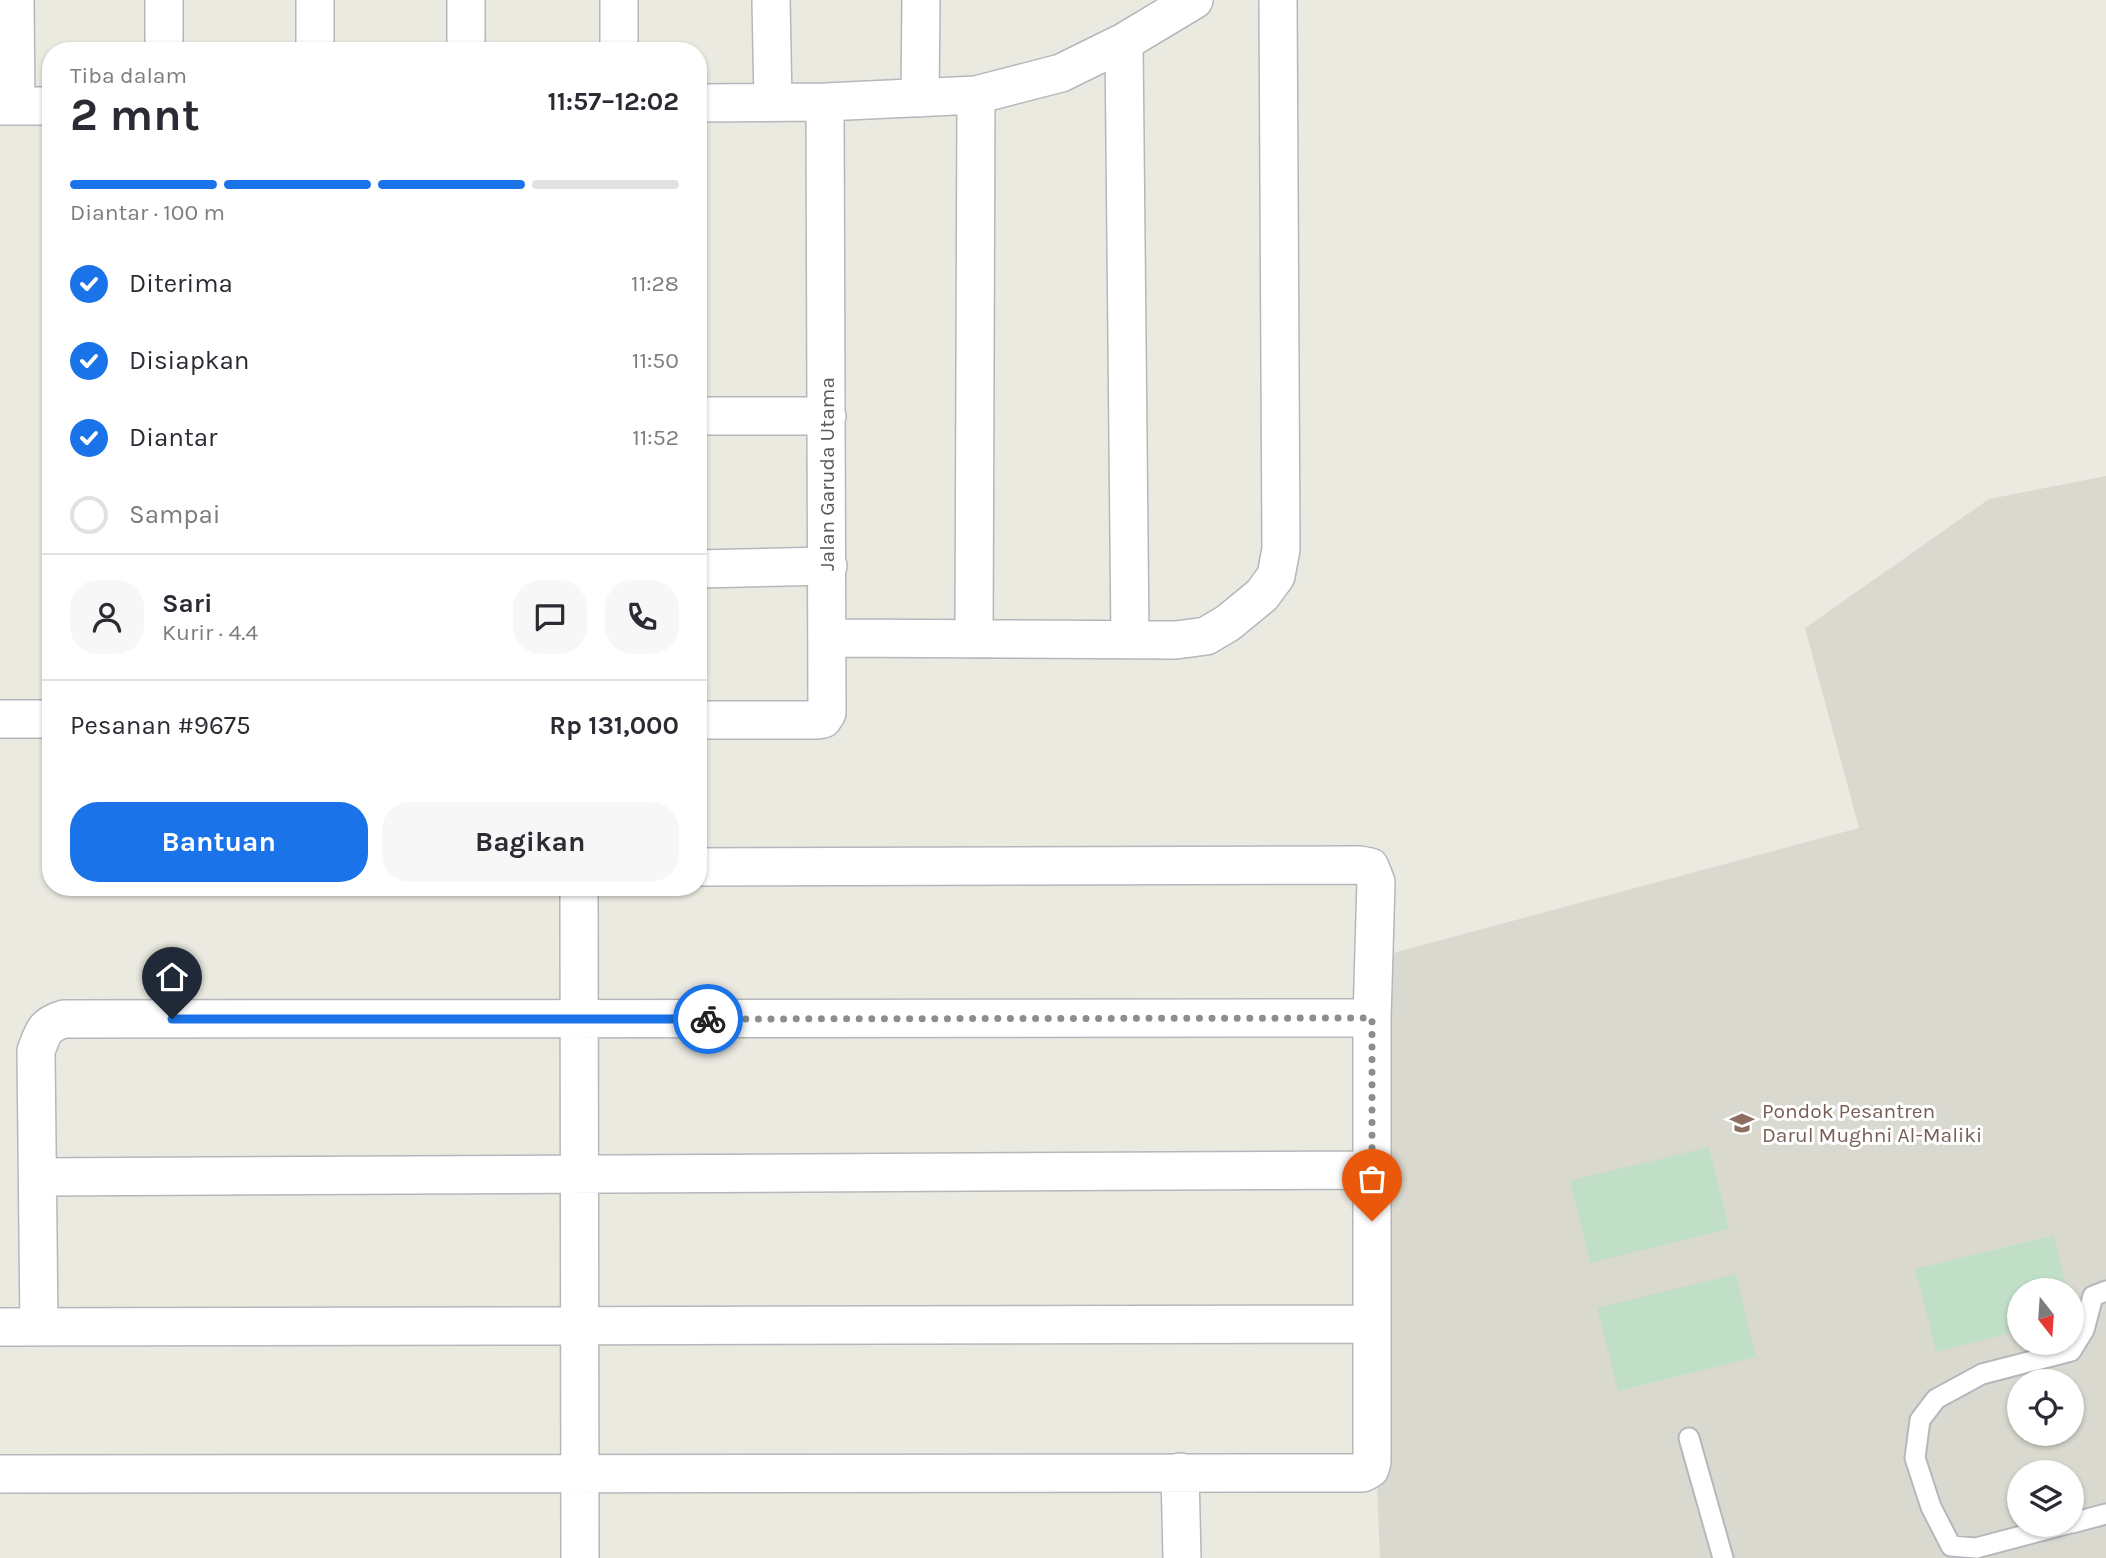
<!DOCTYPE html>
<html lang="id">
<meta charset="utf-8">
<style>
:root{--surface:#fff;--page:#f7f7f7;--text:#2b2b33;--muted:#7c7c81;--line:#e1e1e2;--accent:#1a73e8}
body{margin:0;font-family:Karla,sans-serif;background:var(--page);color:var(--text);height:100vh;display:flex;flex-direction:column;font-size:26px;white-space:nowrap}
*{box-sizing:border-box;margin:0}
p{font-size:23px;color:var(--muted)}
.icon{flex:none;width:38px;height:38px;fill:none;stroke:currentColor;stroke-width:2;stroke-linecap:round;stroke-linejoin:round}
.map{position:relative;flex:1;overflow:hidden}
.panel{position:absolute;left:42px;top:42px;width:665px;height:854px;display:flex;flex-direction:column;background:var(--surface);border-radius:28px;box-shadow:0 2px 5px #0004}
.panel>*{flex:none}
.needle{width:46px;rotate:163deg}
.tools{position:absolute;left:2007px;top:1278px;display:grid;gap:14px}
.tools a{display:grid;place-items:center;width:77px;height:77px;border-radius:50%;background:var(--surface);box-shadow:0 2px 5px #0004;font-size:35px}
.pin{position:absolute;display:grid;place-items:center;width:60px;height:60px;color:#fff;margin:-72px -30px;border-radius:50% 50% 50% 0;rotate:-45deg;box-shadow:0 0 7px #0007}
.pin .icon{rotate:45deg}
.courier{position:absolute;display:grid;place-items:center;width:70px;height:70px;margin:-35px;border:5px solid #1a73e8;border-radius:50%;background:#fff;color:#222;box-shadow:0 2px 9px #0007}
.overview em{font-style:normal;font-weight:700}
.overview div{display:flex;flex-direction:column-reverse}
.overview{display:flex;align-items:center;justify-content:space-between;height:119px;padding:0 28px}
h1{font-size:46px;font-weight:700;line-height:52px}
.bar{display:grid;grid-template-columns:repeat(4,1fr);gap:10px 7px;align-content:center;height:84px;padding:0 28px}
.bar i{height:9px;border-radius:5px;background:var(--line)}
.bar .selected{background:var(--accent)}
.bar p{grid-column:span 4}
.line{display:flex;align-items:center;gap:18px;padding:0 28px;border-top:2px solid var(--line)}
.line div{flex:1}
.round{display:grid;place-items:center;flex:none;width:74px;height:74px;border-radius:28px;background:var(--page)}
ol{padding:0 28px;list-style:none}
li{display:flex;align-items:center;gap:21px;height:77px}
li p{margin-inline-start:auto}
li .icon{padding:7px;border-radius:50%;background:var(--accent);color:#fff;stroke-width:4}
li:last-child{color:var(--muted)}
li i{width:38px;height:38px;border:4px solid var(--line);border-radius:50%}
.primary-button{display:flex;gap:14px;margin-top:auto;padding:14px 28px}
.primary-button a{flex:1;height:80px;border-radius:28px;background:var(--accent);color:#fff;font-size:28px;font-weight:700;line-height:80px;text-align:center}
.primary-button a+a{background:var(--page);color:var(--text)}
.map>svg:first-child{display:block}
</style>
<div class="map">
<svg width="2106" height="1558" viewBox="0 0 2106 1558">
<rect width="100%" height="100%" fill="#eaeae1"/>
<path fill="#dad9cf" fill-rule="evenodd" d="M2106 476V1558H1380L1377 1484 1378 957 1859 828 1805 628 1989 499ZM2020 1290H2072V1342H2020ZM2020 1381H2072V1433H2020ZM2020 1472H2072V1524H2020Z"/>
<path fill="#c0dfc6" d="M1709 1147 1729 1229 1590 1263 1570 1181Z
M2054 1235 2067 1290H2020L2019 1331 1936 1352 1915 1269Z
M1736 1274 1756 1357 1618 1391 1597 1308Z"/>
<g fill="none" stroke-linecap="round" stroke-linejoin="round">
<g stroke="#b6b7bc" stroke-width="23">
<path id="lane" d="M1689 1438 1723 1558
M2072 1523 2106 1514
M2067 1524 1976 1548 1951 1546 1931 1507 1915 1458 1920 1420 1936 1399 1982 1374 2071 1351 2084 1330 2093 1296 2106 1291"/>
</g>
<g stroke="#b6b7bc" stroke-width="40">
<path id="street" d="M15 0 16 106
M315 0V51
M466 0V51
M771 0 773 102
M1124 42 1130 639
M164 51V0
M619 51V0
M920 98 921 0
M698 103 825 102 976 95 1061 73 1124 42 1194 0
M0 106H51
M698 416H827
M698 569 828 566
M828 638 1176 640 1206 636 1228 623 1262 595 1276 576 1281 549 1278 0
M974 639 976 95
M0 719H51
M698 720H817L823 719 827 713 825 102
M579 887 580 1558
M39 1177 1372 1170
M0 1327 1371 1324
M39 1327 36 1051C43 1032 44 1025 64 1019L1372 1018
M1180 1472 1182 1558
M0 1474 1363 1473 1370 1469 1372 1462V1018L1376 882 1370 867 1360 865 698 867"/>
</g>
<use href="#lane" stroke="#fff" stroke-width="19"/>
<use href="#street" stroke="#fff" stroke-width="37"/>
</g>
<g fill="none" stroke-linecap="round" stroke-linejoin="round">
<path stroke="#8c8d8d" stroke-width="7" stroke-dasharray="0 12.6" d="M708 1019 1372 1018V1221"/>
<path stroke="#1a73e8" stroke-width="9" d="M172 1019H708"/>
</g>
<defs>
<g id="school-bare" transform="scale(1.89)"><path d="M0-5L7-2L0 1L-7-2ZM-4 1L0 2.5L4 1V4Q0 6-4 4Z" fill="#8d6e63" stroke="#fff" stroke-width="2.5" paint-order="stroke"/></g>
</defs>
<g fill-rule="evenodd">
<use href="#school-bare" x="1742" y="1123"/>
</g>
<g text-anchor="middle" stroke-width="6" stroke-linejoin="round" paint-order="stroke">
<g font-size="21" fill="#595b60" stroke="#fff">
<text transform="translate(827 474) rotate(-90)" y="7">Jalan Garuda Utama</text>
</g>
<g font-size="21" fill="#785e54" stroke="#fff" text-anchor="start">
<text x="1762" y="1118">Pondok Pesantren<tspan x="1762" dy="24">Darul Mughni Al-Maliki</tspan></text>
</g>
</g>
</svg>
<div class="tools">
<a><svg class="needle" viewBox="-14 -14 28 28"><path d="M0-13l5 13h-10z" fill="#e53935"/><path d="M0 13l5-13h-10z" fill="#7c7c81"/></svg></a>
<a><svg class="icon" aria-label="locate" viewBox="0 0 24 24"><circle cx="12" cy="12" r="6"/><path d="M12 2v4M12 18v4M2 12h4M18 12h4"/></svg></a>
<a><svg class="icon" aria-label="layers" viewBox="0 0 24 24"><path d="M12 4l9 5-9 5-9-5zM3 14l9 5 9-5"/></svg></a>
</div>
<div class="pin" style="left:1372px;top:1221px;background:#ea580c"><svg class="icon" aria-label="bag" viewBox="0 0 24 24"><path d="M5 8h14l-1 12H6zM9 8a3 3 0 0 1 6 0"/></svg></div>
<div class="pin" style="left:172px;top:1019px;background:#1f2937"><svg class="icon" aria-label="home" viewBox="0 0 24 24"><path d="M3 11l9-7 9 7M6 9v11h12V9"/></svg></div>
<div class="courier" style="left:708px;top:1019px"><svg class="icon" aria-label="bike" viewBox="0 0 24 24"><circle cx="6" cy="16" r="4"/><circle cx="18" cy="16" r="4"/><path d="M6 16l4-8h5l3 8M10 8l3 8H6M13 5h3"/></svg></div>
<section class="panel">
<div class="overview"><div><h1>2 mnt</h1><p>Tiba dalam</p></div><em>11:57–12:02</em></div>
<div class="bar"><i class="selected"></i><i class="selected"></i><i class="selected"></i><i></i><p>Diantar · 100 m</p></div>
<ol>
<li><svg class="icon" aria-label="check" viewBox="0 0 24 24"><path d="M5 12l5 5 9-10"/></svg>Diterima<p>11:28</p></li>
<li><svg class="icon" aria-label="check" viewBox="0 0 24 24"><path d="M5 12l5 5 9-10"/></svg>Disiapkan<p>11:50</p></li>
<li><svg class="icon" aria-label="check" viewBox="0 0 24 24"><path d="M5 12l5 5 9-10"/></svg>Diantar<p>11:52</p></li>
<li><i></i>Sampai</li>
</ol>
<div class="line" style="height:126px"><a class="round"><svg class="icon" aria-label="person" viewBox="0 0 24 24"><circle cx="12" cy="8" r="4"/><path d="M4 21q1-7 8-7t8 7"/></svg></a><div><b>Sari</b><p>Kurir · 4.4</p></div><a class="round"><svg class="icon" aria-label="chat" viewBox="0 0 24 24"><path d="M4 5h16v11H9l-5 4z"/></svg></a><a class="round"><svg class="icon" aria-label="phone" viewBox="0 0 24 24"><path d="M5 4h4l2 5-3 2q2 4 5 5l2-3 5 2v4C11 20 4 13 5 4z"/></svg></a></div>
<div class="line" style="height:91px"><div>Pesanan #9675</div><b>Rp 131,000</b></div>
<div class="primary-button"><a>Bantuan</a><a>Bagikan</a></div>
</section>
</div>
